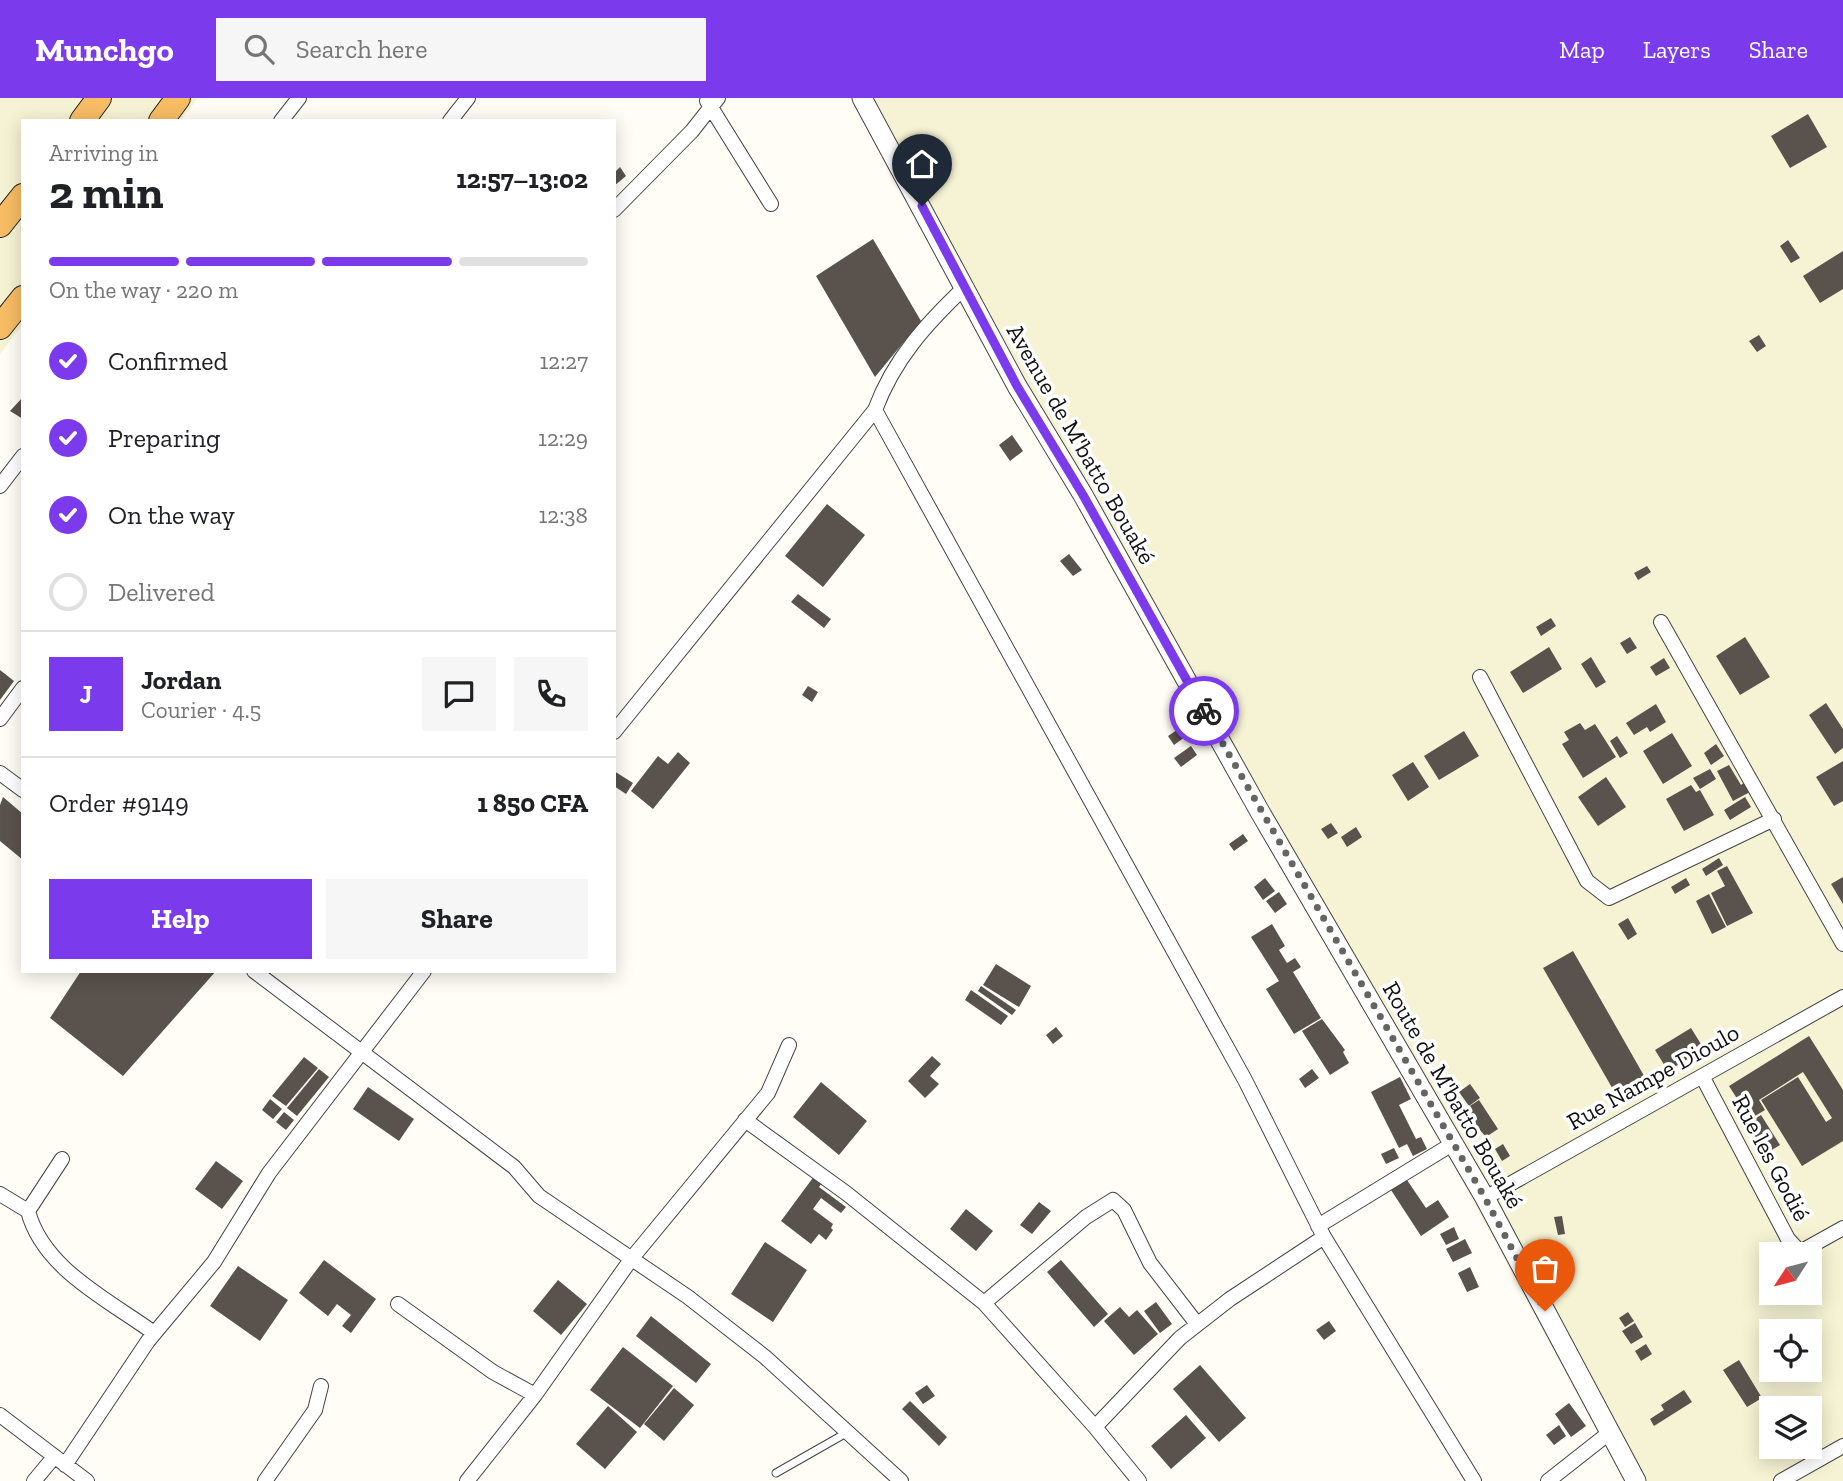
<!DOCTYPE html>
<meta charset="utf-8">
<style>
:root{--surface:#fff;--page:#f6f6f6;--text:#202124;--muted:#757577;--line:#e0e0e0;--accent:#7c3aed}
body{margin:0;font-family:"Zilla Slab",serif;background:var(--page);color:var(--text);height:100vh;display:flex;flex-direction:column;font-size:26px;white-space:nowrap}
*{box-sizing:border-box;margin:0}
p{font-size:23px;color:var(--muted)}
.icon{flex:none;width:38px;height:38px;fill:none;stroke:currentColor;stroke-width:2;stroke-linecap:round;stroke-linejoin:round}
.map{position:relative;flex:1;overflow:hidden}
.sheet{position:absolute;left:21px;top:21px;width:595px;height:854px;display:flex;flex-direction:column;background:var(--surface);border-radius:0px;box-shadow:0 4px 18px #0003}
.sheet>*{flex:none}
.needle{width:46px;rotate:234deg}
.tools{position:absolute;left:1759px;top:1144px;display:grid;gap:14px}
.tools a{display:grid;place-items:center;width:63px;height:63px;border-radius:0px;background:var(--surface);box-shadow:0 4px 18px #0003;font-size:35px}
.pin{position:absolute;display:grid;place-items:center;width:60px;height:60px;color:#fff;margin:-72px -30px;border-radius:50% 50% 50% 0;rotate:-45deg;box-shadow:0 0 7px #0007}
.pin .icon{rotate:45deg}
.courier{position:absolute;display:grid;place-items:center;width:70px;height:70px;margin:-35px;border:5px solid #7c3aed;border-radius:50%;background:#fff;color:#222;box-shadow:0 2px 9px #0007}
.head em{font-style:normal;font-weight:700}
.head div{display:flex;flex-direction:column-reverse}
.head{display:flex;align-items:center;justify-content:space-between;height:119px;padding:0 28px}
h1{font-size:46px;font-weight:700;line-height:52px}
.bar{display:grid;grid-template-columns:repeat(4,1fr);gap:10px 7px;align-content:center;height:84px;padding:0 28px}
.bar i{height:9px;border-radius:5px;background:var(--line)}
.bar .active{background:var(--accent)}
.bar p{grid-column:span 4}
.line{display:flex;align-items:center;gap:18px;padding:0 28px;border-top:2px solid var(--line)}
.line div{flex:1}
.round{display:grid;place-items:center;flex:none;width:74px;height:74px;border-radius:0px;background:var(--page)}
ol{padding:0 28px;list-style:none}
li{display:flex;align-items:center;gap:21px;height:77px}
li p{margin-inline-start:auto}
li .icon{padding:7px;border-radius:50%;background:var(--accent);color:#fff;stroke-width:4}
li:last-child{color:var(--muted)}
li i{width:38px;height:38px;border:4px solid var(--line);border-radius:50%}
.action{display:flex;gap:14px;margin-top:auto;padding:14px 28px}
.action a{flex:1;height:80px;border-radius:0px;background:var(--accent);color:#fff;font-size:28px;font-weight:700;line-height:80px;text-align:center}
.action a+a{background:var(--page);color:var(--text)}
header{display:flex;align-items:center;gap:42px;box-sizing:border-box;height:98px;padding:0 35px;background:var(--accent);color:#fff}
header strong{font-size:33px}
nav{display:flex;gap:38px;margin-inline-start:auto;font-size:24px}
.search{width:490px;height:63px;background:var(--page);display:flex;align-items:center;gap:18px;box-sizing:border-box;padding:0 24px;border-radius:0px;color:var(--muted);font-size:26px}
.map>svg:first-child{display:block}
</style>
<header>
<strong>Munchgo</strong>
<div class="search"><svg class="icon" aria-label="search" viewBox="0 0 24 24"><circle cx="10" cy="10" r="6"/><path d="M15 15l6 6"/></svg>Search here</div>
<nav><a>Map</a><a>Layers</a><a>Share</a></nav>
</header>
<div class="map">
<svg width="1843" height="1383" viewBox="0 0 1843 1383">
<rect width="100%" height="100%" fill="#fffdf5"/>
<path fill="#f6f3d4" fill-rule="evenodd" d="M0 0H198L180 23H23V226L0 256Z
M852 0H1843V1383H1624L1403 973 1169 574ZM1771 1157H1810V1195H1771ZM1771 1234H1810V1272H1771ZM1771 1311H1810V1349H1771Z"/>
<path fill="#5a524d" d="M1808 16 1827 49 1790 70 1771 38Z
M620 69 626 78 614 88V75Z
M873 141 921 223 875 279 816 178Z
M1788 142 1800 160 1791 165 1780 148Z
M1843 153V191L1820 205 1803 178Z
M1759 237 1766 248 1757 254 1749 243Z
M23 299V321L10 313Z
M1012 337 1023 353 1010 363 999 347Z
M827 406 865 437 823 489 785 458Z
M1069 456 1082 472 1073 478 1060 463Z
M1647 468 1651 474 1638 482 1634 475Z
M798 496 831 521 824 530 791 504Z
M1551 520 1556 528 1541 538 1536 529Z
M1630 539 1637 550 1627 556 1620 545Z
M1745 539 1770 579 1740 597 1716 558Z
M1549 549 1562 571 1523 595 1510 574Z
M1591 559 1606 584 1596 590 1581 566Z
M1664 560 1670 570 1656 578 1650 569Z
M0 572 14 583 0 602Z
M808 588 818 594 812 604 802 597Z
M1826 605 1843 631V650L1835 656 1809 617Z
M1656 606 1666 624 1650 634 1647 629 1634 637 1626 625Z
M1580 625 1585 632 1595 626 1616 659 1583 680 1562 646 1569 642 1564 634Z
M1183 628 1189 636 1174 647 1168 638Z
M1464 633 1479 658 1439 682 1424 658Z
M1672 635 1692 668 1663 686 1643 653Z
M1617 638 1628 655 1620 660 1610 643Z
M1716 646 1724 658 1711 667 1704 655Z
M1191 648 1197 657 1181 669 1174 660Z
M678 654 690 665 653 711 631 693 658 658 668 666Z
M1843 663V703L1834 708 1816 679Z
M1413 664 1429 689 1408 703 1392 677Z
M1729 667 1741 687 1745 684 1750 694 1733 703 1717 673Z
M1710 671 1716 681 1700 691 1693 680Z
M614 673 633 685 626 696 614 688Z
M1606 679 1626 709 1598 728 1578 699Z
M1691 687 1696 694 1700 692 1714 717 1684 733 1666 701Z
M3 699 23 716V762L0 743V707Z
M1745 699 1751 709 1730 722 1724 712Z
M1331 725 1338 735 1328 741 1321 731Z
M1356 729 1362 739 1347 749 1341 739Z
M1243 736 1248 743 1234 753 1229 746Z
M1719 760 1723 767 1706 778 1702 771Z
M1727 768 1753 815 1727 828 1711 795 1725 788 1717 773Z
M1843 779V806L1831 786Z
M1265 780 1275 793 1263 802 1254 789Z
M1686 780 1690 787 1675 796 1671 789Z
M1279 794 1287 806 1275 815 1266 803Z
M1709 796 1726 829 1712 836 1696 803Z
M1628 820 1637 836 1628 842 1618 826Z
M1272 826 1285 848 1279 852 1287 865 1295 860 1301 869 1293 874 1321 920 1294 936 1266 891 1279 883 1251 839Z
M1573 853 1647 983 1618 1000 1543 870Z
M996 866 1031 888 1019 909 983 887Z
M81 873H216L123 978 50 920Z
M981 888 1016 912 1012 917 978 893Z
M971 892 1008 918 1001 927 965 902Z
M1322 921 1345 952 1343 954 1349 965 1330 977 1302 933Z
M1056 929 1063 938 1053 946 1046 937Z
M1691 930 1704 951 1668 973 1655 952Z
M1809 938 1843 992V1043L1802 1068 1761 1002 1798 979 1826 1024 1832 1020 1803 974 1759 1002 1765 1012 1750 1021 1729 988Z
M932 958 941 966 930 978 939 986 925 1000 908 983Z
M304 959 318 970 286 1008 272 998Z
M319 971 329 979 297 1018 287 1010Z
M1312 971 1319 980 1305 990 1299 981Z
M1400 979 1411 1001 1399 1007 1416 1041 1421 1039 1427 1051 1413 1058 1407 1046 1399 1050 1371 994Z
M821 984 867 1023 839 1057 793 1019Z
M1470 986 1480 1000 1469 1008 1459 994Z
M368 989 414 1021 399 1043 353 1011Z
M270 1001 282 1011 273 1021 262 1012Z
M1479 1002 1498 1031 1486 1039 1471 1022 1474 1019 1471 1015 1466 1019 1462 1013Z
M284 1014 294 1022 286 1032 276 1024Z
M1761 1017 1780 1047 1765 1056 1747 1026Z
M1503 1046 1510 1058 1502 1063 1495 1051Z
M1394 1050 1399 1060 1386 1066 1381 1056Z
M216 1063 243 1083 222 1111 195 1091Z
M815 1077 823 1083 819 1089 846 1109 841 1115 821 1100 813 1111 833 1126 831 1130 833 1132 826 1142 819 1136 811 1146 781 1123Z
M1407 1082 1426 1110 1438 1102 1449 1119 1421 1138 1391 1092Z
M1039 1104 1051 1113 1032 1136 1020 1127Z
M966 1111 993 1133 976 1153 950 1131Z
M1562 1118 1565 1136 1558 1137 1554 1119Z
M1454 1129 1459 1141 1446 1147 1440 1136Z
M1465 1141 1472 1155 1453 1164 1446 1151Z
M765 1144 807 1172 773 1224 731 1196Z
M324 1162 376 1201 351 1235 342 1228 351 1217 337 1206 328 1218 299 1195Z
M1061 1162 1108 1216 1094 1229 1047 1174Z
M238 1168 288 1202 260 1243 210 1208Z
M1470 1169 1479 1189 1467 1194 1458 1175Z
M558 1182 587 1206 561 1237 533 1213Z
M1156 1204 1172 1226 1160 1235 1144 1213Z
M1120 1209 1129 1219 1137 1212 1158 1236 1134 1257 1104 1223Z
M1628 1214 1634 1223 1625 1229 1619 1220Z
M651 1218 711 1266 696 1285 636 1238Z
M1329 1223 1336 1233 1324 1242 1316 1232Z
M1635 1225 1643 1239 1631 1246 1622 1233Z
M1646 1246 1652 1256 1641 1263 1635 1253Z
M623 1249 673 1288 640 1330 590 1292Z
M1739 1262 1762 1300 1747 1309 1723 1272Z
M1200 1267 1246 1320 1219 1344 1173 1291Z
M927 1287 935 1298 923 1306 915 1295Z
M674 1290 694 1307 664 1343 644 1326Z
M1684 1292 1692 1304 1654 1328 1650 1321 1664 1312 1661 1307Z
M910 1303 947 1339 939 1348 902 1311Z
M1569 1305 1586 1328 1571 1339 1555 1316Z
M608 1308 637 1334 605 1371 576 1346Z
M1186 1317 1206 1340 1171 1371 1151 1348Z
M1559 1327 1566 1338 1554 1347 1546 1337Z"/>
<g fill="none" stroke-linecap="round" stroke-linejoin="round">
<g stroke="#444" stroke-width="9">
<path id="service" d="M776 1375 848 1334"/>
</g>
<g stroke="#444" stroke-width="16">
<path id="minor" d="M707 3 771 106
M281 23 299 0
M450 23 468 0
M614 112 692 33 718 0
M875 312 1245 982 1324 1139 1474 1383
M0 388 23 358
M1661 524 1843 846
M1480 579 1587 783 1609 800 1774 721
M0 621 23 590
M614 634 875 312C894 261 926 226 965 189
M0 675 23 692
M254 873 514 1069 539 1098 688 1199 765 1259 901 1383
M1702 978 1788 1141 1800 1154 1843 1130
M745 1022 846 1095 984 1205 1095 1329 1139 1383
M0 1096 28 1113C43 1171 109 1202 154 1235
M1485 1100 1843 899
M28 1113 62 1061
M1318 1128 1454 1045
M984 1205 1086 1119 1113 1102 1124 1112 1150 1165 1197 1226
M398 1206 493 1274 535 1297
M0 1317 87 1383
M1095 1329 1180 1240 1230 1201 1324 1139
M65 1367 148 1243 214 1164 269 1075 424 873
M34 1383 54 1359
M265 1383 315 1312 321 1288
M467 1383 535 1297 632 1160 768 995 789 947
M1548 1383 1609 1335
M1781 1383 1843 1348"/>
</g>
<g stroke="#444" stroke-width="21">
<path id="tertiary" d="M862 0 1017 288 1083 397 1260 714 1485 1100 1636 1383"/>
</g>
<g stroke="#222" stroke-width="26">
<path id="trunk" d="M82 23 99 0
M161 23 178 0
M0 127 23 98
M0 229 23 200"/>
</g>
<use href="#service" stroke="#fff" stroke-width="7"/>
<use href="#minor" stroke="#fff" stroke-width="14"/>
<use href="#tertiary" stroke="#fff" stroke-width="19"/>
<use href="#trunk" stroke="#f7bc64" stroke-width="24"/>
</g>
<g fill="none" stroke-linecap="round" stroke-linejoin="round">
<path stroke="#646461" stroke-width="7" stroke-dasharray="0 12.6" d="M1204 613 1485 1100 1545 1213"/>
<path stroke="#7c3aed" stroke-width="9" d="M922 108 1017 288 1083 397 1204 613"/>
</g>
<g text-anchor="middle" stroke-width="7" stroke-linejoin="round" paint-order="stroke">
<g font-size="24" fill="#111" stroke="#fff">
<text transform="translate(1081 346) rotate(60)" y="8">Avenue de M'batto Bouaké</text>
<text transform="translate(1653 979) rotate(-29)" y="8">Rue Nampe Dioulo</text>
<text transform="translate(1453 997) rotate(60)" y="8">Route de M'batto Bouaké</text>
<text transform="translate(1771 1060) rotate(62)" y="8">Rue les Godié</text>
</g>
</g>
</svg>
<div class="tools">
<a><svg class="needle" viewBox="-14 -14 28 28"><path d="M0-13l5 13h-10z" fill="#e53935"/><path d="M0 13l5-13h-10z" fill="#757577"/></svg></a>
<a><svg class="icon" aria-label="locate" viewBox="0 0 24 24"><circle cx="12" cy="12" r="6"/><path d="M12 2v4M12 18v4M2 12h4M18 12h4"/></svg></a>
<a><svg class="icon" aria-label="layers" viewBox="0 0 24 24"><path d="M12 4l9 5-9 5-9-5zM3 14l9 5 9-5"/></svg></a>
</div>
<div class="pin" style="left:1545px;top:1213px;background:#ea580c"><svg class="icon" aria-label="bag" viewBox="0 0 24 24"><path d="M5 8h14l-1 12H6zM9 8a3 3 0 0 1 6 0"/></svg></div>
<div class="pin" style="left:922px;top:108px;background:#1f2937"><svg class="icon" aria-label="home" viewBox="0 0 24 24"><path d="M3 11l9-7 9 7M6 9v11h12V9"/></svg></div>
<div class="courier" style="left:1204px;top:613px"><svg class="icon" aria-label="bike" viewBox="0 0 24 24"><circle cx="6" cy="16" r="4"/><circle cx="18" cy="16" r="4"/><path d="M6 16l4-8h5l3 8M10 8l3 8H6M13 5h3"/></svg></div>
<section class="sheet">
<div class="head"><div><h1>2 min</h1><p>Arriving in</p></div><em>12:57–13:02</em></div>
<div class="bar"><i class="active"></i><i class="active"></i><i class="active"></i><i></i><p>On the way · 220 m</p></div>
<ol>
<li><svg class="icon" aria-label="check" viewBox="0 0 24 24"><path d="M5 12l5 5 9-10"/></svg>Confirmed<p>12:27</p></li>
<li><svg class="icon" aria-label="check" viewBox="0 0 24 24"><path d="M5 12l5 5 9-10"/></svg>Preparing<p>12:29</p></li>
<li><svg class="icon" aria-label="check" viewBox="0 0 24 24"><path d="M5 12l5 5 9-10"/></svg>On the way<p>12:38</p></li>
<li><i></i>Delivered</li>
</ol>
<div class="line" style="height:126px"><b class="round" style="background:var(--accent);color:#fff">J</b><div><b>Jordan</b><p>Courier · 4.5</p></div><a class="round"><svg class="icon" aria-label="chat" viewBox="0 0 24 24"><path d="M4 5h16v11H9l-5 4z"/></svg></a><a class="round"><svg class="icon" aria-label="phone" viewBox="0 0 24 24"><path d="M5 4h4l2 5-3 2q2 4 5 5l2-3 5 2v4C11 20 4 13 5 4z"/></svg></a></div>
<div class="line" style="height:91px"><div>Order #9149</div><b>1 850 CFA</b></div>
<div class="action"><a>Help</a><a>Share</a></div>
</section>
</div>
